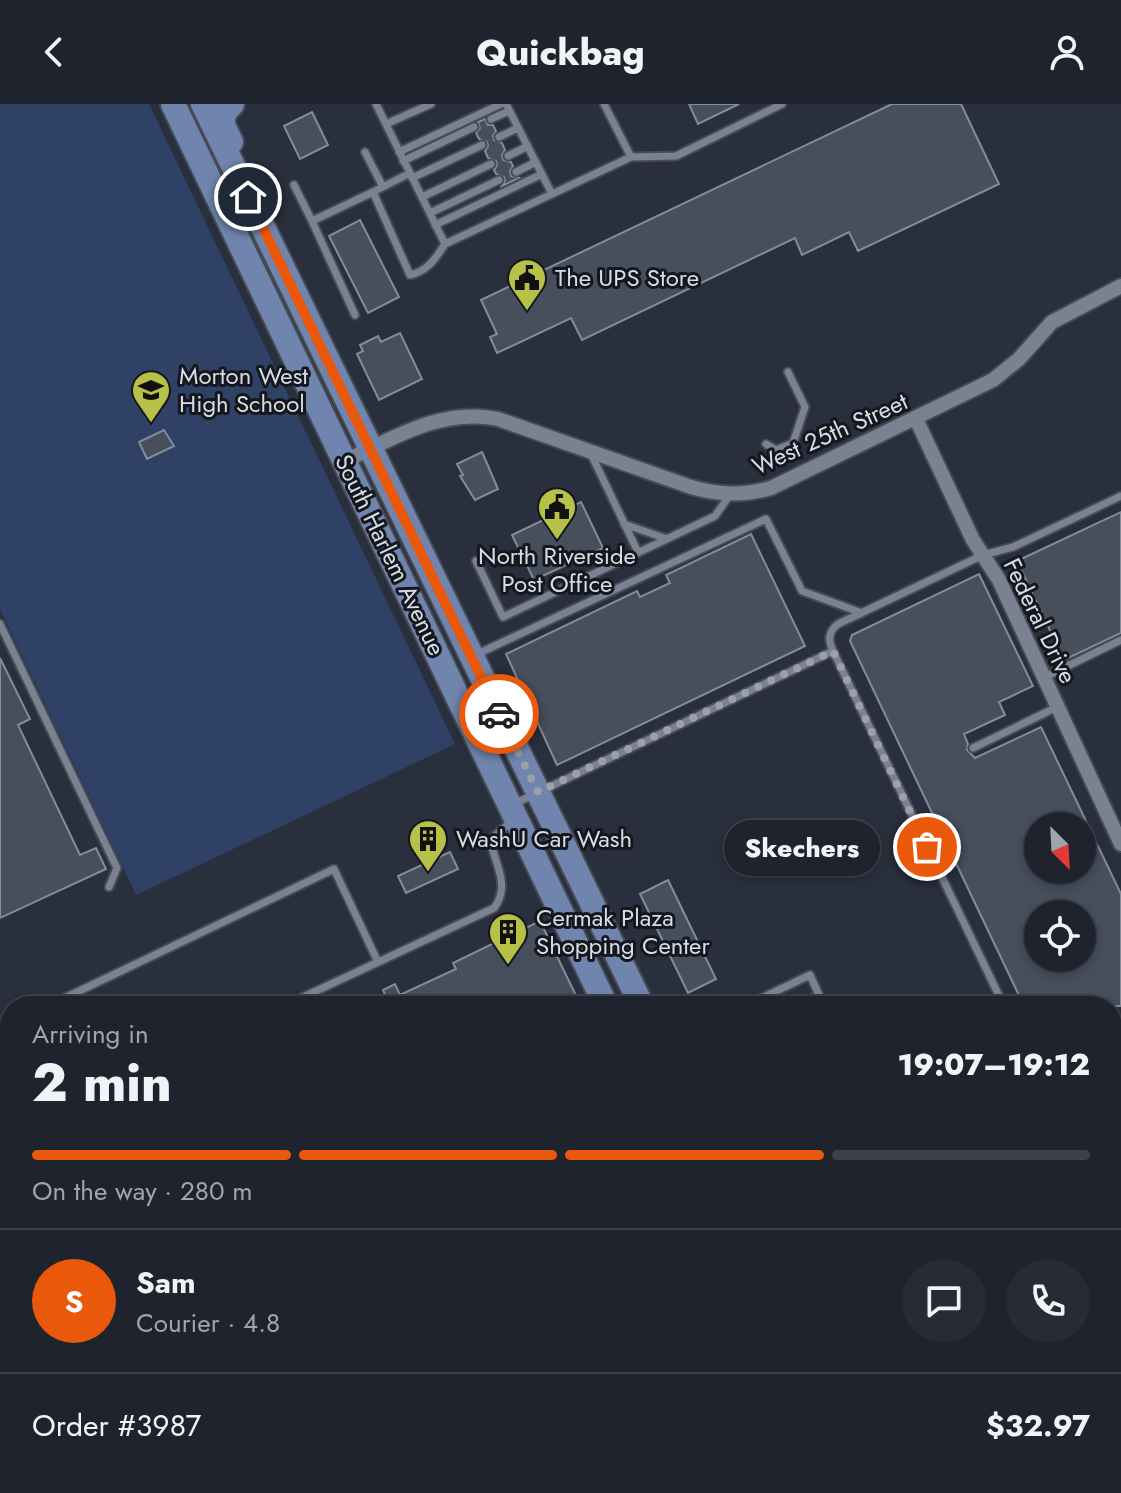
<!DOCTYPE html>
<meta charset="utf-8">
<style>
:root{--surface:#1f232d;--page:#272b35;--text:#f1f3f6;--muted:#a1a4aa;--line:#3c4049;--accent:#ea580c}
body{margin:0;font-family:Jost,sans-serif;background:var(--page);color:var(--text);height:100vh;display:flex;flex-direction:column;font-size:30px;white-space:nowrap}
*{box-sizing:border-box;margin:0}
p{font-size:26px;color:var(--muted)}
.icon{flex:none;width:44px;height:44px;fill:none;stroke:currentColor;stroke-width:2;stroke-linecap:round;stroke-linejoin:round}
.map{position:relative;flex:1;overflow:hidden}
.sheet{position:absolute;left:0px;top:892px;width:1122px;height:498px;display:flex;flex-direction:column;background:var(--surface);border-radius:32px 32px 0 0;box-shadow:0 4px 12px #0003,0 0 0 2px var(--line)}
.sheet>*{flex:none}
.needle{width:52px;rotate:156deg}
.controls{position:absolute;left:1024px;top:708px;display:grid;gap:16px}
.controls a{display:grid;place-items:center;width:72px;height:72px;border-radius:50%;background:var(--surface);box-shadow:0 4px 12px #0003,0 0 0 2px var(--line);font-size:40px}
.pin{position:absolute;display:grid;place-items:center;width:68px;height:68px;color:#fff;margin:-34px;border:4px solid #fff;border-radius:50%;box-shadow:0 2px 8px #0007}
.courier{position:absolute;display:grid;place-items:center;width:80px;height:80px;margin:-40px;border:6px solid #ea580c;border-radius:50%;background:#fff;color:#222;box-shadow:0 2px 10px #0007}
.bubble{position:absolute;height:56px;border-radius:28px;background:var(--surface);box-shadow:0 4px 12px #0003,0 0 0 2px var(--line);font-size:26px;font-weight:800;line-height:56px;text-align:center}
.overview em{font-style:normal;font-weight:800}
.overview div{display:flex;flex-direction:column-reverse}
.overview{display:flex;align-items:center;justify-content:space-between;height:136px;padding:0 32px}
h1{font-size:52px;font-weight:800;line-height:60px}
.bar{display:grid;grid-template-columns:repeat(4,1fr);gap:12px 8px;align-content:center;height:96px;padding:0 32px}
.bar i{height:10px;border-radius:6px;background:var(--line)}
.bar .on{background:var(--accent)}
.bar p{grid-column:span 4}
.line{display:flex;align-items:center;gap:20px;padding:0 32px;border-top:2px solid var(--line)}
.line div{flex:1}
.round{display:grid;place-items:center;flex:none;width:84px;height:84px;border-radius:42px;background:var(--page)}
header{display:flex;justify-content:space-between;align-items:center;height:104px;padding:0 32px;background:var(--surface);font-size:36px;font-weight:800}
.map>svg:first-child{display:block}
</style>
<header><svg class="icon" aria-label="back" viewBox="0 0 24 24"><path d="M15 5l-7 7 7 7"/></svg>Quickbag<svg class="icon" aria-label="person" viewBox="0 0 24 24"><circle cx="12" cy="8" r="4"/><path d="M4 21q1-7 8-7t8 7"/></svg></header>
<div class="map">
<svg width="1121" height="1389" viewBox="0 0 1121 1389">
<rect width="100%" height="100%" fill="#292f3c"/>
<path fill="#304166" d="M0 0H149L455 640 136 791 0 505Z"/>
<path fill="#474e5c" stroke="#838c9b" stroke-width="2" fill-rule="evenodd" d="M689 0H739L698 20Z
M892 0H961L999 80 858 147 849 128 802 151 795 134 582 236 571 214 497 249 490 233 497 230 481 196Z
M312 8 328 41 300 55 284 22Z
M485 15 488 21H493L496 27 493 32 494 36 502 39 505 46 502 51 503 56 511 58 513 62 510 67 511 72 519 74 502 82 505 77 504 73 496 70 494 66 497 61 496 57 488 54 485 47 488 42 487 38 479 35 476 29 480 24 478 18Z
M360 116 399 193 368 209 329 132Z
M400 229 422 275 379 296 357 250 363 247 360 241 378 232 381 238Z
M164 326 174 342 147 355 139 338Z
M482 348 498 385 475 396 460 372 463 371 457 360Z
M581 398 603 444 534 476 512 431Z
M1121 408V529L1064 556 1017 457Z
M751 430 805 542 557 661 506 550 637 487 640 493 670 479 666 471Z
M979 470 1033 582 999 598 1005 611 964 630 968 640 967 646 975 654 1041 623 1121 790V902H1024L850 537 852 531ZM1038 722H1082V766H1038ZM1038 810H1082V854H1038Z
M0 554 30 615 18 621 80 751 96 744 106 765 0 814Z
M450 748 458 765 406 789 398 772Z
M668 776 716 875 688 889 640 790Z
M540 817 581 902H378L388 897 383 886 395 880 400 891 456 865 453 859Z"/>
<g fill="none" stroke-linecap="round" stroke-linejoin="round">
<g stroke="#454a55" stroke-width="11">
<path id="service" d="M376 0 445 140 631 53 604 0
M506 0 552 90
M491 15 509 7
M386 20 431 0
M499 33 518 24
M365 48 383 83
M399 48 501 0
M508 52 528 42
M631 53 676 52 782 0
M403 57 474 23
M516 68 536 58
M412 74 482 41
M294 81 312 117
M373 88 410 69
M422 93 491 60
M430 109 499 76
M435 121 542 70
M355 211 312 117 373 88 410 171C428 167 435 155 445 140
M766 340 776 346 793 339 805 303 788 268
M591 350 638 448
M624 420 667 435
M476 457 503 513 715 412 730 391
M0 520 117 764 109 783
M475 551 766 415 802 487 862 509
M1043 574 1121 536
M973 644 1057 603
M514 700 833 547
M48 902 334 765 378 858
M284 902 494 804C511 782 495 760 490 736L511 718
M745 902 810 871 824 902
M797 902 819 891
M1004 902 833 547C828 536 828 528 838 520L983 451 1013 443 1121 392
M0 925 10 920
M1112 951 1121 947
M0 1034 10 1030
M0 1250 10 1245
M95 1380 99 1389
M588 1380 592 1389
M805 1380 810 1389
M927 1380 928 1389
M1035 1380 1038 1389
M534 1389 551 1380
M742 1389 762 1380"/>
</g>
<g stroke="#454a55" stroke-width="18">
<path id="minor" d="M916 315 973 436 999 476 1121 740
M345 357C393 334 443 303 498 315L691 383C720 391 742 392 771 384L993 276 1019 255 1052 218 1121 182
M606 1380 610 1389"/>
</g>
<g stroke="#454a55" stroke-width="24">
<path id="secondary" d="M424 1389 443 1380
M478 1389 497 1380"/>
</g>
<g stroke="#454a55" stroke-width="28">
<path id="primary" d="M173 0 606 902
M203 0 642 902
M231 38C223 21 217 15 232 0
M1112 1064 1121 1060
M1112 1090 1121 1086
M835 1380 840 1389
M871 1380 875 1389"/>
</g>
<use href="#service" stroke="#7a8291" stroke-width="7"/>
<use href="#minor" stroke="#7a8291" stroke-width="14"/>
<use href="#secondary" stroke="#7a8291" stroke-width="20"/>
<use href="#primary" stroke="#7085ae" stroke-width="24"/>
</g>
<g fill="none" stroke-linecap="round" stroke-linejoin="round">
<path stroke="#9ba0aa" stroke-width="8" stroke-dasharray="0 14.4" d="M499 610 538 688 833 547 927 743"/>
<path stroke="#ea580c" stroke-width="10" d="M248 93 499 610"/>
</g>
<defs>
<g id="civic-pin" transform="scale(2)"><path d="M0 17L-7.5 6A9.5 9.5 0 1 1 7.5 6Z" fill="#b7c147" stroke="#14171d"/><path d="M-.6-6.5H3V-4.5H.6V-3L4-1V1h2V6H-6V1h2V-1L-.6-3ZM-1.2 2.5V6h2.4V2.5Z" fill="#111"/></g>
<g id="school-pin" transform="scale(2)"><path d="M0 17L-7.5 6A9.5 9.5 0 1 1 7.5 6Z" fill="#b7c147" stroke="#14171d"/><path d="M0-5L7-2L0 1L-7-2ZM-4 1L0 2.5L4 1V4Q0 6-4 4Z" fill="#111"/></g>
<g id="building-pin" transform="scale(2)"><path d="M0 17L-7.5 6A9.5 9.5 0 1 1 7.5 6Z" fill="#b7c147" stroke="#14171d"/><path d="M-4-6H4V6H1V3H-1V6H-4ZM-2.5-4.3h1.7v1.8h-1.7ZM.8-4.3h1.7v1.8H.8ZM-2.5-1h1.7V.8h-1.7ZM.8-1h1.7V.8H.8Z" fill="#111"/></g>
</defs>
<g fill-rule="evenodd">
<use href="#civic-pin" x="527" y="174"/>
<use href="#school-pin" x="151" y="286"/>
<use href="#civic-pin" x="557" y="403"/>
<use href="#building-pin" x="428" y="735"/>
<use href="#building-pin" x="508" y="828"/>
</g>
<g text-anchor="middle" stroke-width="6" stroke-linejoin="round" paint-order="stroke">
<g font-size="24" fill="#d8dde5" stroke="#14171d" text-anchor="start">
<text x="555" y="182">The UPS Store</text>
<text x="179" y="280">Morton West<tspan x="179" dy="28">High School</tspan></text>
<text x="557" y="460" text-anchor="middle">North Riverside<tspan x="557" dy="28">Post Office</tspan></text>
<text x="456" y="743">WashU Car Wash</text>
<text x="536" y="822">Cermak Plaza<tspan x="536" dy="28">Shopping Center</tspan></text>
</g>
<g font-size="24" fill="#d8dde5" stroke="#14171d">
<text transform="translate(830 330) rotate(-24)" y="8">West 25th Street</text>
<text transform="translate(390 451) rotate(64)" y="8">South Harlem Avenue</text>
<text transform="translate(1040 517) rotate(64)" y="8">Federal Drive</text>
</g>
</g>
</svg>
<div class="controls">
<a><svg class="needle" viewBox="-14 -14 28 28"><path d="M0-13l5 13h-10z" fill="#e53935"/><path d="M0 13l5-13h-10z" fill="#a1a4aa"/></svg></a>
<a><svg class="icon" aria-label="locate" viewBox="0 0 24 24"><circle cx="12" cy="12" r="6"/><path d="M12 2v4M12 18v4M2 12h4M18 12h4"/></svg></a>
</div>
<div class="pin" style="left:927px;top:743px;background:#ea580c"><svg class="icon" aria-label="bag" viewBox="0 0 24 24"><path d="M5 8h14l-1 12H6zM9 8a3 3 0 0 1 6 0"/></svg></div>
<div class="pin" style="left:248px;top:93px;background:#1f2937"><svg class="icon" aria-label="home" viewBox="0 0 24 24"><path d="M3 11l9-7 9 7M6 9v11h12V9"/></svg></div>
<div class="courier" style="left:499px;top:610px"><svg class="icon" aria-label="car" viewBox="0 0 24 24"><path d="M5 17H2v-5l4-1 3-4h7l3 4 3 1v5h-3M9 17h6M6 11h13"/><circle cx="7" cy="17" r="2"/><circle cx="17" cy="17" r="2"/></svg></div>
<div class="bubble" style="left:724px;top:716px;width:156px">Skechers</div>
<section class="sheet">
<div class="overview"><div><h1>2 min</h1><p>Arriving in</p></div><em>19:07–19:12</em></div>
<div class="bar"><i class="on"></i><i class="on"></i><i class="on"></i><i></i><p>On the way · 280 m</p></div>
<div class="line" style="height:144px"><b class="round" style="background:var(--accent);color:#fff">S</b><div><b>Sam</b><p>Courier · 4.8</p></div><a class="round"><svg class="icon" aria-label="chat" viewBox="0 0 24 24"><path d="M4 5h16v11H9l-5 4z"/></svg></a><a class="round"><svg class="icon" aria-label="phone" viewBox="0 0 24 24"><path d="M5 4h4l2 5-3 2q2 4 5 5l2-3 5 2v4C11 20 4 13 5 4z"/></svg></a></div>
<div class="line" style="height:104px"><div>Order #3987</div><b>$32.97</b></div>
</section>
</div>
